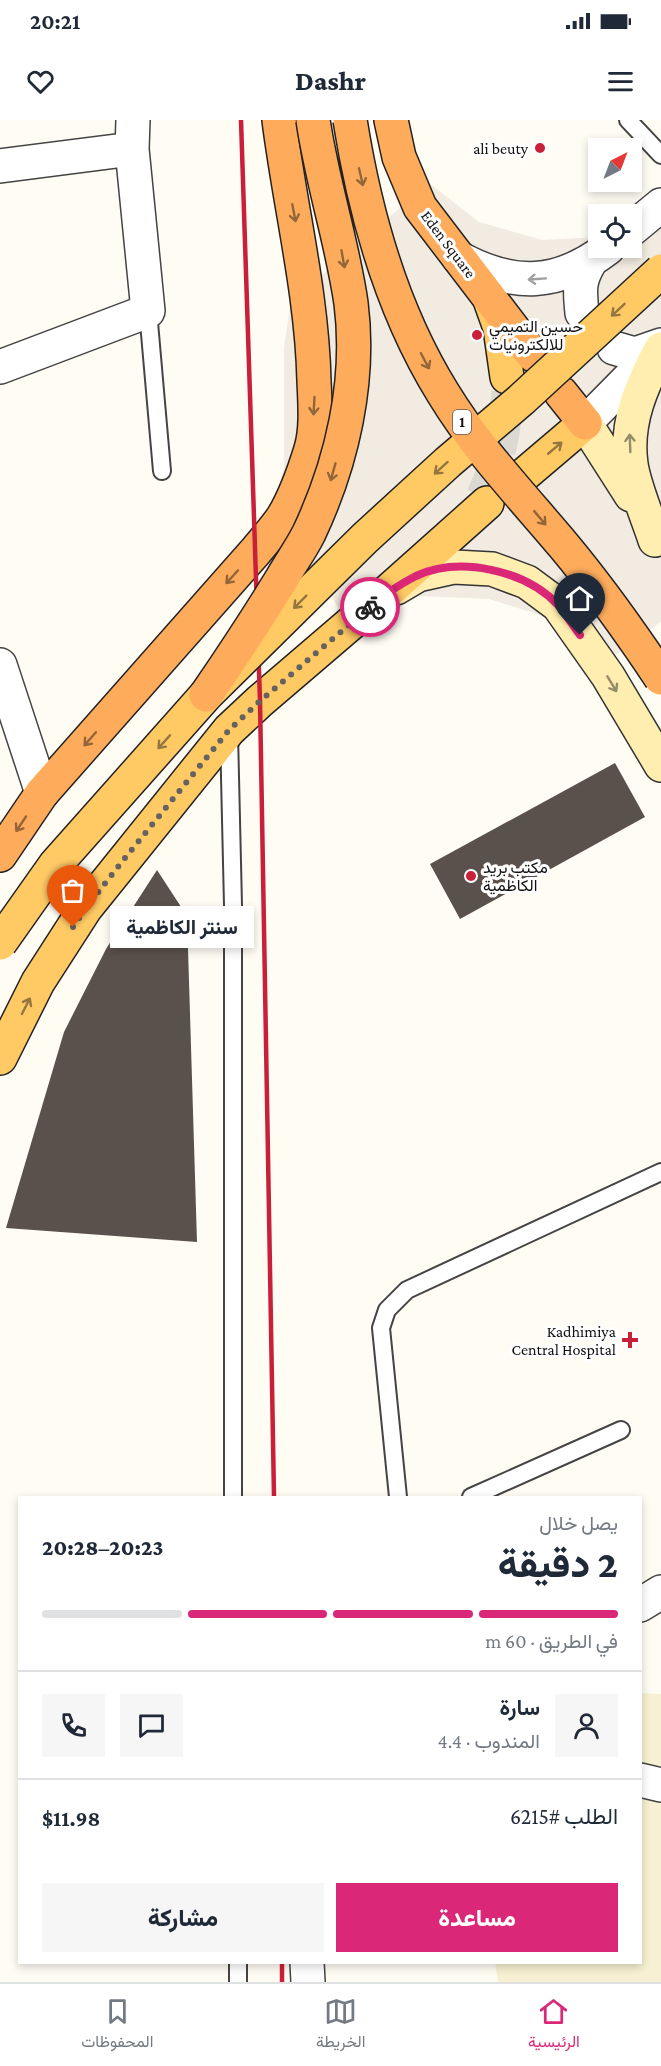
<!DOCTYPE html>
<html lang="ar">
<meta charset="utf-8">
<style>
:root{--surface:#fff;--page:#f6f6f7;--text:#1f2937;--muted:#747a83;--line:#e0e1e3;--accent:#db2777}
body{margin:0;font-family:"Crimson Pro",Vazirmatn,serif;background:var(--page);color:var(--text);direction:rtl;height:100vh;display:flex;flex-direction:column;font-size:22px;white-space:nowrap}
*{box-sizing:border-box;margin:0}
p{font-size:20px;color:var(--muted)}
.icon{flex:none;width:33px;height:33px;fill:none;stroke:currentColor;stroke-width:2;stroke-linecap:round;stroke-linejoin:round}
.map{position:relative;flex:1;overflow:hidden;direction:ltr}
.drawer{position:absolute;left:18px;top:1376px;width:624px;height:468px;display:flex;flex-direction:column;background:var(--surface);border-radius:0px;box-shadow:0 3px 9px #0003;direction:rtl}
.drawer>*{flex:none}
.needle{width:39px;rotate:42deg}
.fabs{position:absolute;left:588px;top:18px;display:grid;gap:12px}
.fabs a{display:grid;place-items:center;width:54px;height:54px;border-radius:0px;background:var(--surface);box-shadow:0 3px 9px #0003;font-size:30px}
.pin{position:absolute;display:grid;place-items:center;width:51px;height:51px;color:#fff;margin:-62px -26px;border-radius:50% 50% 50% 0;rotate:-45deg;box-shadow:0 0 6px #0007}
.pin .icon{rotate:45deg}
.courier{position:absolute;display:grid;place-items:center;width:60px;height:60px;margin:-30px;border:4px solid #db2777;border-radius:50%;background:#fff;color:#222;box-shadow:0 2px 8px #0007}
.bubble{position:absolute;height:42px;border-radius:0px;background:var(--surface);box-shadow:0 3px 9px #0003;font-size:20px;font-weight:800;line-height:42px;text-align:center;direction:rtl}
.overview em{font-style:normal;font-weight:800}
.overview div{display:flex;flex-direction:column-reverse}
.overview{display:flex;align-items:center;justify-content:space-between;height:102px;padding:0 24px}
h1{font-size:39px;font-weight:800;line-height:45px}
.bar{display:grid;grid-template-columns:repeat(4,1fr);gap:9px 6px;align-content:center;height:72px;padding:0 24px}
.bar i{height:8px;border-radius:4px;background:var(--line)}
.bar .on{background:var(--accent)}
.bar p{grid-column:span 4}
.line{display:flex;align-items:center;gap:15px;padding:0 24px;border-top:2px solid var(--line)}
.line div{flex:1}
.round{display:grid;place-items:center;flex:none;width:63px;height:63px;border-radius:0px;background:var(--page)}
.cta{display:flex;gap:12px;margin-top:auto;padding:12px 24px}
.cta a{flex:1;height:69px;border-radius:0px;background:var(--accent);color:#fff;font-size:24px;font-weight:800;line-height:69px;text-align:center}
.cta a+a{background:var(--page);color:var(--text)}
.status{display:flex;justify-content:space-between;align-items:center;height:42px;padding:0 30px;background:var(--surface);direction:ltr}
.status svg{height:16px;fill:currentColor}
header{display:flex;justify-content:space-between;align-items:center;height:78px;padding:0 24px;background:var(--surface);font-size:27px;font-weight:800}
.tab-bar{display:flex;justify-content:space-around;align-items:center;height:84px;border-top:2px solid var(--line);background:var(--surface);font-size:16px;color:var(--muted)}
.tab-bar a{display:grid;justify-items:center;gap:3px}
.tab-bar .on{color:var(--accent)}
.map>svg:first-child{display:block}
</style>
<div class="status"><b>20:21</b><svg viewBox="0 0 49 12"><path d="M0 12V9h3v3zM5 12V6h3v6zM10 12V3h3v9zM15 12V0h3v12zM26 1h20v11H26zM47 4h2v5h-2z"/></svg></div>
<header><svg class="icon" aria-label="menu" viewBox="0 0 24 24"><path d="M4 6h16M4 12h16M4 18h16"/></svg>Dashr<svg class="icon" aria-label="heart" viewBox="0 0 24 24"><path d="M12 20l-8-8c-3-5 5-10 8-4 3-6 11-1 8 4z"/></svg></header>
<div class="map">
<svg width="661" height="1862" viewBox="0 0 661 1862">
<rect width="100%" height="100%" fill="#fffcf4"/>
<path fill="#f7f0d2" d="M641 1573 661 1574V1862H498L495 1842H640Z"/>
<path fill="#f1ebe1" d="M429 63 479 102 542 120 598 117V128H632V101L661 89V502L606 542 553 499 489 479 418 476 354 514 274 381 284 348V228L291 181Z"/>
<path fill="#5a504c" d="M615 643 645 697 460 799 430 744Z
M157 750 187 796 197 1122 6 1108 64 912 106 829Z"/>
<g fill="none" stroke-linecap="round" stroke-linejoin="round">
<path stroke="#dbd9d2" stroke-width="33" stroke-dasharray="33 16" stroke-linecap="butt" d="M482 377C499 344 505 309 508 272"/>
<g stroke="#444" stroke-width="20">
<path id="service" d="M628 0 661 35
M148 191 162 351
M229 614 233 785V1377
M398 1377 381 1208 387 1190 407 1170 661 1052
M471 1377 621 1310
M238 1842V1862"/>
</g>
<g stroke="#444" stroke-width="36">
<path id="minor" d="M0 46 132 29
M0 247 148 191 132 29 133 0
M640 1485 661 1472
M640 1660 661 1665
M307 1842 308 1862"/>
</g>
<g stroke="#444" stroke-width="36">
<path id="tertiary" d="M632 109 661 85
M459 138C514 168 559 166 608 128
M582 193C580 171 578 162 590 142
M614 228 635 234 661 225
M585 303 660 227
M0 545 42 673"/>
</g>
<g stroke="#333" stroke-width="36">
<path id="secondary" d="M585 303 631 375
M655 420C648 398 634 366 631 344 625 302 642 265 661 229
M396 468 418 455 454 447 492 449 527 462 558 485 608 556 661 645"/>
</g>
<g stroke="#222" stroke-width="36">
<path id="primary" d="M490 180 500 208 507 257
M525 354 585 303
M0 938 38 862 85 789 229 610 260 581 385 474 487 383"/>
</g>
<g stroke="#222" stroke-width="36">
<path id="trunk" d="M391 0 399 37 420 87 533 235
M561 273 585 303
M0 735 42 673 255 432C264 421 275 409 283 397 295 377 304 352 311 329 317 309 315 283 314 261 312 173 290 87 279 0"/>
</g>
<use href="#service" stroke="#fff" stroke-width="16"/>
<use href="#minor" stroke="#fff" stroke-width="33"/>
<use href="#tertiary" stroke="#fff" stroke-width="33"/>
<use href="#secondary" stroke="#ffeeaf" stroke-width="33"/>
<use href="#primary" stroke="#ffc964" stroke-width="33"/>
<use href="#trunk" stroke="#feac5c" stroke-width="33"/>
<path stroke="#ca1f39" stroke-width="4.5" d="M241 0 260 581 274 1377
M282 1842V1862"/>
<g stroke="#222" stroke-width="36" stroke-linecap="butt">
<path id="primary-bridge" d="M0 823 55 745 206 575 365 418 448 342 521 280 661 151"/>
</g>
<g stroke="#222" stroke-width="36" stroke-linecap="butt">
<path id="trunk-bridge" d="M350 0C365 95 392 191 443 273 477 329 522 376 564 426 599 468 631 513 661 558
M206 575C232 537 257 499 281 460 290 444 301 429 309 413 342 343 361 261 351 183 342 121 322 62 313 0"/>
</g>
<use href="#primary-bridge" stroke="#ffc964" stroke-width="33"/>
<use href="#trunk-bridge" stroke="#feac5c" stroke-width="33"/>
</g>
<defs><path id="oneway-shaft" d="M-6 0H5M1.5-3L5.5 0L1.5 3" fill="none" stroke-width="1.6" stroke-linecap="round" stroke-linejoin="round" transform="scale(1.5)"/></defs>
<g stroke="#93663a">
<use href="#oneway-shaft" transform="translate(361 57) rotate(77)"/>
<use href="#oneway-shaft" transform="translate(294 93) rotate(79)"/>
<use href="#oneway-shaft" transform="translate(343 139) rotate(80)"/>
<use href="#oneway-shaft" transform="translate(425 241) rotate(62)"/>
<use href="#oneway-shaft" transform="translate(314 286) rotate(93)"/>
<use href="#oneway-shaft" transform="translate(333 352) rotate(106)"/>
<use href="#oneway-shaft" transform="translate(540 398) rotate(50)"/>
<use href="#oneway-shaft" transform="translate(232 457) rotate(132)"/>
<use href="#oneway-shaft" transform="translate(90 619) rotate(131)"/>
<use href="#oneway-shaft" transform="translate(21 704) rotate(124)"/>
</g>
<use stroke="#a0a0a0" href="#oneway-shaft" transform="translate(537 159) rotate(176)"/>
<g stroke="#94763f">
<use href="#oneway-shaft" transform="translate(618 190) rotate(137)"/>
<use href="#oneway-shaft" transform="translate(555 328) rotate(-40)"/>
<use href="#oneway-shaft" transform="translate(441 348) rotate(138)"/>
<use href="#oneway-shaft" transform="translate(300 482) rotate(135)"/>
<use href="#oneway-shaft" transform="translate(164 622) rotate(132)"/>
<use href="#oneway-shaft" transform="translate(26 886) rotate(-63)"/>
</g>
<g stroke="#948b68">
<use href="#oneway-shaft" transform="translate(630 323) rotate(-92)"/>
<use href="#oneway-shaft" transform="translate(612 564) rotate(59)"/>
</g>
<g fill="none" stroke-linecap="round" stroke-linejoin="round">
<path stroke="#646360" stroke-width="6" stroke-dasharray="0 10.8" d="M73 807 85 789 125 738 229 610 260 581 370 487"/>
<path stroke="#db2777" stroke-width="8" d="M370 487C384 475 400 464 416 456 460 436 525 450 558 485 566 494 573 506 580 515"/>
</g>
<g fill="#ca1f39" stroke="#fff" stroke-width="2">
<circle cx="540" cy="28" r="6"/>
<circle cx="477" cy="215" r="6"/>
<circle cx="471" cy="756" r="6"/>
<path d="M627 1211h6v6h6v6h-6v6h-6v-6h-6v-6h6z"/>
</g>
<g text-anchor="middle" stroke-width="6" stroke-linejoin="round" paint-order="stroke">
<rect fill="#fff" stroke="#585858" stroke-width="1.5" x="453" y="290" width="18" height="24" rx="4.5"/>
<g font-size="15" font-weight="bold" fill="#111">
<text x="462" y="307">1</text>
</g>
<g font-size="16" fill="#111" stroke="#fff" text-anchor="end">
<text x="528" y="34">ali beuty</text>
<text x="489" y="212" text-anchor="start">حسين التميمي<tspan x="489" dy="18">للالكترونيات</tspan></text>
<text x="483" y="753" text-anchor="start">مكتب بريد<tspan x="483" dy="18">الكاظمية</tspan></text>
<text x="616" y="1217">Kadhimiya<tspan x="616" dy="18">Central Hospital</tspan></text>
</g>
<g font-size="16" fill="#111" stroke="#fff">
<text transform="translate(449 124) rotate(53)" y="6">Eden Square</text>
</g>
</g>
</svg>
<div class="fabs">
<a><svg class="needle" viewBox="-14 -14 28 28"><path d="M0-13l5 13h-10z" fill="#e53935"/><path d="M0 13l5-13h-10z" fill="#747a83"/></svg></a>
<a><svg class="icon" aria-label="locate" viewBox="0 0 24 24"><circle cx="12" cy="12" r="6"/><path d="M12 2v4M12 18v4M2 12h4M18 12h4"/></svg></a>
</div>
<div class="pin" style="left:73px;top:807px;background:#ea580c"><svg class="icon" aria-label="bag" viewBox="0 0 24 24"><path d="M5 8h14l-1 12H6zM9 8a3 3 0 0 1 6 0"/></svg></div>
<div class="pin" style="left:580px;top:515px;background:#1f2937"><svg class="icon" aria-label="home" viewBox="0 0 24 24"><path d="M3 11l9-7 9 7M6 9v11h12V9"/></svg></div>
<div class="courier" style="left:370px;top:487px"><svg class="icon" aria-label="bike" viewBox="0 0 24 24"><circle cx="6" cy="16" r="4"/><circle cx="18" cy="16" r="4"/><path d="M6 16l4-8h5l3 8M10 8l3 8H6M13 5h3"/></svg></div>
<div class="bubble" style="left:110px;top:786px;width:144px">سنتر الكاظمية</div>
<section class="drawer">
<div class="overview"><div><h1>2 دقيقة</h1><p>يصل خلال</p></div><em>20:23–20:28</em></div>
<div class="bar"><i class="on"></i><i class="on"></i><i class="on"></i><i></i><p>في الطريق · 60 m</p></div>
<div class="line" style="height:108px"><a class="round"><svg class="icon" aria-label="person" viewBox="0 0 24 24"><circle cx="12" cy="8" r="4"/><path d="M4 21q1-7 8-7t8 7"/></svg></a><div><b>سارة</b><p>المندوب · 4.4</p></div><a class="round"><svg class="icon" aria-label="chat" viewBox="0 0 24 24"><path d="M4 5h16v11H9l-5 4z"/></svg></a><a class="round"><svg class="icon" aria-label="phone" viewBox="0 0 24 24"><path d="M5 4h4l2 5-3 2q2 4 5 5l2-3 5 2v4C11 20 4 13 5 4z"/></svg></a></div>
<div class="line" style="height:78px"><div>الطلب #6215</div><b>$11.98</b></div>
<div class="cta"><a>مساعدة</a><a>مشاركة</a></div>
</section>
</div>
<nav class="tab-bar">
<a class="on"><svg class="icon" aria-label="home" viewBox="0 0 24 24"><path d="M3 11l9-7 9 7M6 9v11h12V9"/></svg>الرئيسية</a>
<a><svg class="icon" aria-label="map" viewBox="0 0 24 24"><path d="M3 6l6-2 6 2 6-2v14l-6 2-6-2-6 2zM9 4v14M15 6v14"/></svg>الخريطة</a>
<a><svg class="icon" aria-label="saved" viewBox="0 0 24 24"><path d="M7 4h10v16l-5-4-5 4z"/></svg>المحفوظات</a>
</nav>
